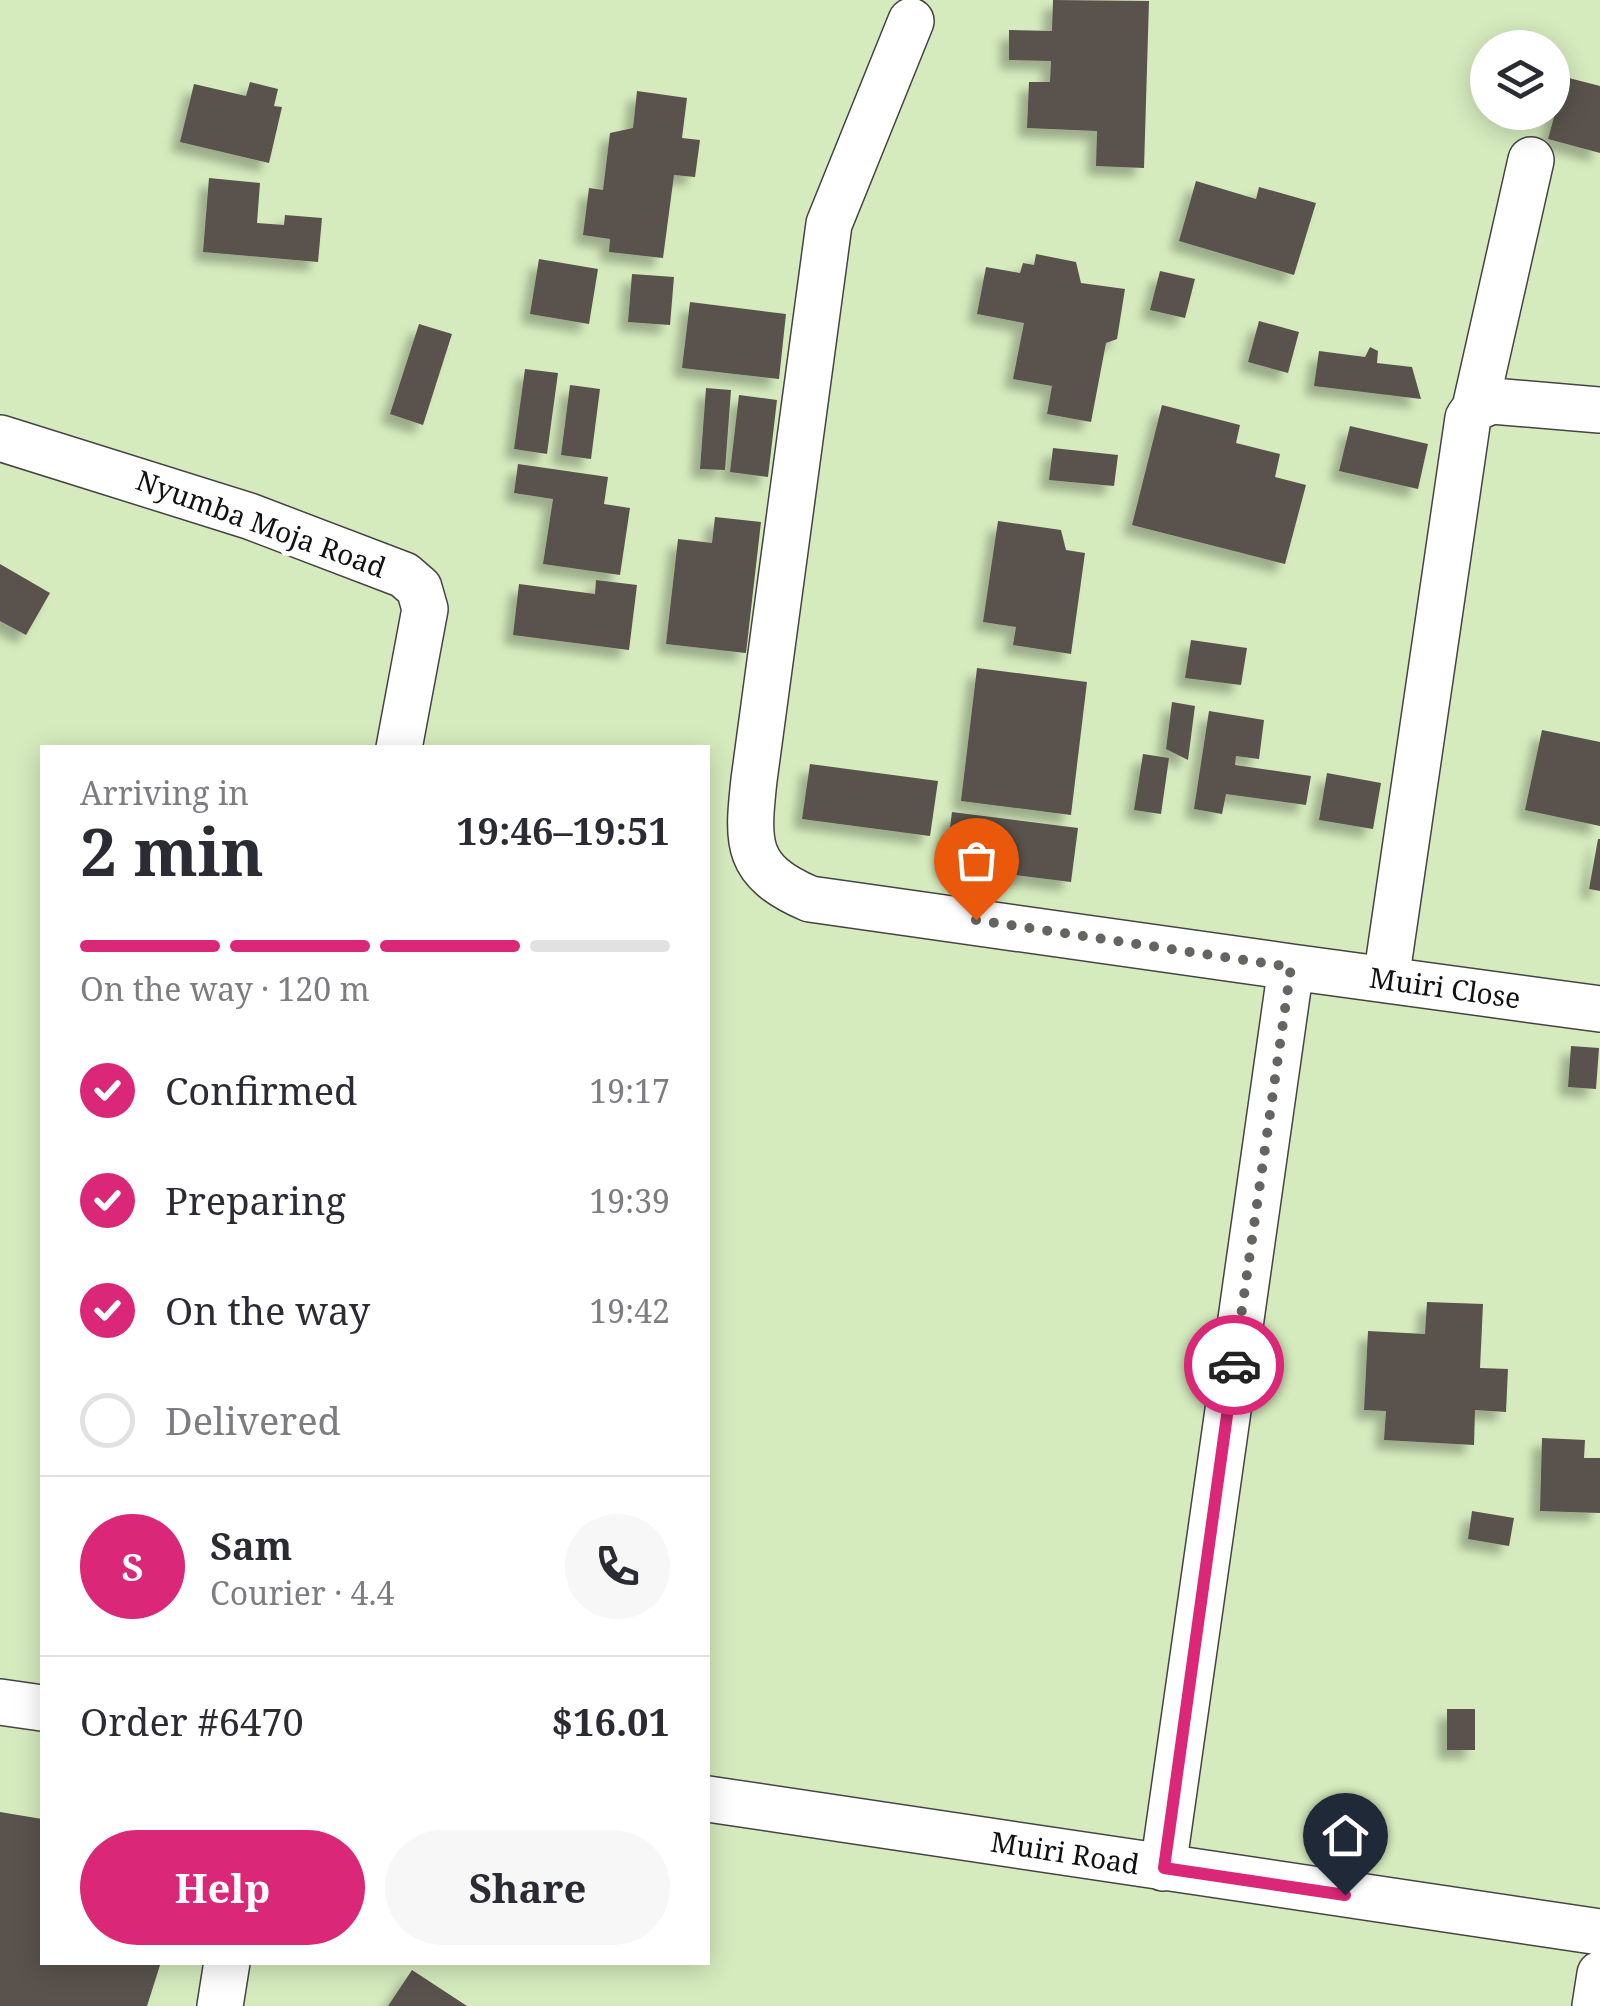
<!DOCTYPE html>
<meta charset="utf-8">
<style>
:root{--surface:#fff;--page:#f7f7f7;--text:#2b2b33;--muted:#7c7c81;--line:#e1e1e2;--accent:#db2777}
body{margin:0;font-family:"Noto Serif",serif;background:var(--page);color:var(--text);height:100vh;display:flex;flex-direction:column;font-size:38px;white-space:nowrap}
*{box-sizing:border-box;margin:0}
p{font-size:32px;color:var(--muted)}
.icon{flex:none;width:55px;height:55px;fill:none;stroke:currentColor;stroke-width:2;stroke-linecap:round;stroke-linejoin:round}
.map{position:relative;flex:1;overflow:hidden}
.drawer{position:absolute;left:40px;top:745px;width:670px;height:1220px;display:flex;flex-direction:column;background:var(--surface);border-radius:0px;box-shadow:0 5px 25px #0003}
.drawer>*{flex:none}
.buttons{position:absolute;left:1470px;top:30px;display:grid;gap:20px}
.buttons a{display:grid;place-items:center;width:100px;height:100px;border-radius:50%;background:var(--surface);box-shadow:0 5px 25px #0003;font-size:50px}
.pin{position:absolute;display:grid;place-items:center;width:85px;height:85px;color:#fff;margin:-102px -42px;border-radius:50% 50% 50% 0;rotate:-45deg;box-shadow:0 0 10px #0007}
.pin .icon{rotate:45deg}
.courier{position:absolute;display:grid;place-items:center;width:100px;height:100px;margin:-50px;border:8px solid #db2777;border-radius:50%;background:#fff;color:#222;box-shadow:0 2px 12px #0007}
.summary em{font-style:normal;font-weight:700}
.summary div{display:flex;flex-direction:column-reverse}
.summary{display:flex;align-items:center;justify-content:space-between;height:170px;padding:0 40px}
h1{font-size:65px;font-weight:700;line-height:75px}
.bar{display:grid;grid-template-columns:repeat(4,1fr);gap:15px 10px;align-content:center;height:120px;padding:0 40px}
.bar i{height:12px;border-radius:8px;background:var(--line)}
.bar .active{background:var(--accent)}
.bar p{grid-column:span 4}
.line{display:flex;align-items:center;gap:25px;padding:0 40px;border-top:2px solid var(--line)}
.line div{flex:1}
.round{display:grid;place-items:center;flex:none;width:105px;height:105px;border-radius:52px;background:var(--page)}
ol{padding:0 40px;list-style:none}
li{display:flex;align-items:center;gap:30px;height:110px}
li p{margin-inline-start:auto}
li .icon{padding:10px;border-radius:50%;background:var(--accent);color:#fff;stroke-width:4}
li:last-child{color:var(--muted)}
li i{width:55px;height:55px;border:5px solid var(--line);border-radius:50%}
.primary-button{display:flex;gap:20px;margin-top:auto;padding:20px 40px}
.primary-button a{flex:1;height:115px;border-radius:60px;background:var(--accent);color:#fff;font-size:40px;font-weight:700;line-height:115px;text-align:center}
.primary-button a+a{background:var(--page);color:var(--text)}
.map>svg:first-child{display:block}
</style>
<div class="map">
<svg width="1600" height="2006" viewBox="0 0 1600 2006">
<defs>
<filter id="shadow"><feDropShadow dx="-9" dy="9" stdDeviation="5" flood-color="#0004"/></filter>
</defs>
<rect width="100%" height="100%" fill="#fffdf5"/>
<path fill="#d5ebbd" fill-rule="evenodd" d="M0 0H1600V2006H0ZM1488 48H1552V112H1488ZM42 748H708V1962H42Z"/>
<path fill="#5a524d" filter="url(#shadow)" d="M1053 0 1149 1 1144 168 1096 166 1097 131 1027 128 1029 82H1050L1051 61 1009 60V30L1052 31Z
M1565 77 1600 86V153L1548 139Z
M250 82 278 89 274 106 282 107 269 163 180 142 194 84 246 96Z
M637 91 687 98 682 138 700 140 695 177 674 175 663 258 609 252 610 239 583 235 589 188 603 190 610 133 633 128Z
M209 178 260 183 257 223 284 225 285 215 322 218 318 262 203 252Z
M1196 181 1256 199 1259 187 1316 203 1294 275 1179 241Z
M1036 254 1076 262 1081 283 1125 289 1117 339 1106 343 1091 422 1047 414 1052 386 1013 379 1024 323 977 314 986 267 1020 273 1023 263 1034 265Z
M539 259 598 269 589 324 530 314Z
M1160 271 1195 279 1185 318 1150 310Z
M632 274 674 277 670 325 628 322Z
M690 302 786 314 779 379 682 368Z
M1259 321 1299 332 1288 373 1248 362Z
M419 324 452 334 423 425 390 414Z
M1370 347 1378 351 1377 363 1412 367 1421 399 1314 386 1319 351 1365 357Z
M525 369 558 373 547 454 514 449Z
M570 385 600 389 591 459 561 455Z
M706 388 731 390 725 470 700 469Z
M739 395 777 400 768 477 730 472Z
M1162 405 1240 425 1236 443 1280 454 1275 477 1306 485 1285 564 1132 525Z
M1350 426 1428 444 1418 489 1339 471Z
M1053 448 1118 455 1114 486 1049 480Z
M518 464 608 477 604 504 630 508 620 575 543 564 553 499 514 493Z
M715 517 761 522 746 653 666 644 678 539 712 543Z
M998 521 1061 530 1066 550 1085 553 1071 654 1013 645 1016 627 983 622Z
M0 564 50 593 26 635 0 621Z
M596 580 637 585 629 650 513 635 519 584 595 594Z
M1191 640 1247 648 1241 685 1185 678Z
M977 668 1087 682 1071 815 961 801Z
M1172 702 1195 706 1188 760 1166 749Z
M1209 711 1264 720 1259 759 1236 756 1235 765 1311 776 1306 805 1226 794 1222 814 1194 809Z
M1542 730 1600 742V826L1525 810Z
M1143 754 1169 758 1161 814 1134 810Z
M810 764 938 781 930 836 802 819Z
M1327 773 1381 783 1373 829 1319 820Z
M952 812 1078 828 1071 882 945 866Z
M1598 839H1600V891L1589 889Z
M1571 1046 1599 1048 1596 1089 1568 1087Z
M1427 1302 1483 1304 1480 1368 1508 1369 1506 1412 1475 1410 1474 1445 1384 1440 1386 1411 1364 1410 1368 1331 1425 1334Z
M1542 1438 1585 1440 1584 1458H1600V1513L1540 1511Z
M1472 1511 1514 1518 1509 1546 1468 1539Z
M1447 1709H1475V1750H1447Z
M0 1812 42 1819V1962H161L147 2006H0Z
M412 1970 467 2006H388Z"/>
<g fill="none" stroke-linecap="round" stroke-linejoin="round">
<g stroke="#444" stroke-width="48">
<path id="street" d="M911 21 829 224 754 780C747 844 745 871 810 899L1291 967 1163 1868
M1475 408 1531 160
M0 438 249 516 404 575 419 588 425 609 399 748
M1291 967 1600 1009
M1386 980 1468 418 1475 408 1492 401 1600 410
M0 1702 42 1708
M708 1799 1600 1932
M220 2006 227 1962
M1595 2006 1600 1974"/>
</g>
<use href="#street" stroke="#fff" stroke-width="45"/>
</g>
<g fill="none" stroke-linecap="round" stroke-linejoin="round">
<path stroke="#646461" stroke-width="10" stroke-dasharray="0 18" d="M976 920 1291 967 1234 1365"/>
<path stroke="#db2777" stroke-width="12" d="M1234 1365 1164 1868 1345 1895"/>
</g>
<g text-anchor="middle" stroke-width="10" stroke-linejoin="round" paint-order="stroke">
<g font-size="28" fill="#111" stroke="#fff">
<text transform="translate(261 524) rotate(20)" y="10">Nyumba Moja Road</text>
<text transform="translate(1445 988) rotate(8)" y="10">Muiri Close</text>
<text transform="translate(1065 1853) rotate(9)" y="10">Muiri Road</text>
</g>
</g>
</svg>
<div class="buttons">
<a><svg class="icon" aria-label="layers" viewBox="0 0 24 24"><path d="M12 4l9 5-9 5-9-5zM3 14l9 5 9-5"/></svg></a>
</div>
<div class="pin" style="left:976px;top:920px;background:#ea580c"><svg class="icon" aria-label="bag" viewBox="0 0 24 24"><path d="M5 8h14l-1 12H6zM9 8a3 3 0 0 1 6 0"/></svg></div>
<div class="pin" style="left:1345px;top:1895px;background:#1f2937"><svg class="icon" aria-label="home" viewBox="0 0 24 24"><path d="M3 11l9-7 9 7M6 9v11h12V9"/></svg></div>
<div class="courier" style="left:1234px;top:1365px"><svg class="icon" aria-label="car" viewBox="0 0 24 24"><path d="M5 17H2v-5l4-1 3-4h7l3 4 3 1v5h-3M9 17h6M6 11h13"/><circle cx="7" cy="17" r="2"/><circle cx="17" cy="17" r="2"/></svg></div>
<section class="drawer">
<div class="summary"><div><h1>2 min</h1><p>Arriving in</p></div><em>19:46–19:51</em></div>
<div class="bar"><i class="active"></i><i class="active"></i><i class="active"></i><i></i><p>On the way · 120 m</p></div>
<ol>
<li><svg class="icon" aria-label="check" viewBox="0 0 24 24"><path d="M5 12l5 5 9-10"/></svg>Confirmed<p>19:17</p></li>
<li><svg class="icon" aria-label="check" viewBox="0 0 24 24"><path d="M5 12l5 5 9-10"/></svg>Preparing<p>19:39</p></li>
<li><svg class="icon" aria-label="check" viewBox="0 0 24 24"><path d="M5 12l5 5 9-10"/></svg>On the way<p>19:42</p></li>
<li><i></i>Delivered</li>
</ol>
<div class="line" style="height:180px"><b class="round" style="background:var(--accent);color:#fff">S</b><div><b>Sam</b><p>Courier · 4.4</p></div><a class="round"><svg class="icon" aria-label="phone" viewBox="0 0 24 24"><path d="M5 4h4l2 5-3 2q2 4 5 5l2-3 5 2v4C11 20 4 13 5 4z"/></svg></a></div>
<div class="line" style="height:130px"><div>Order #6470</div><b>$16.01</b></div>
<div class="primary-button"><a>Help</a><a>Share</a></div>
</section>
</div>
